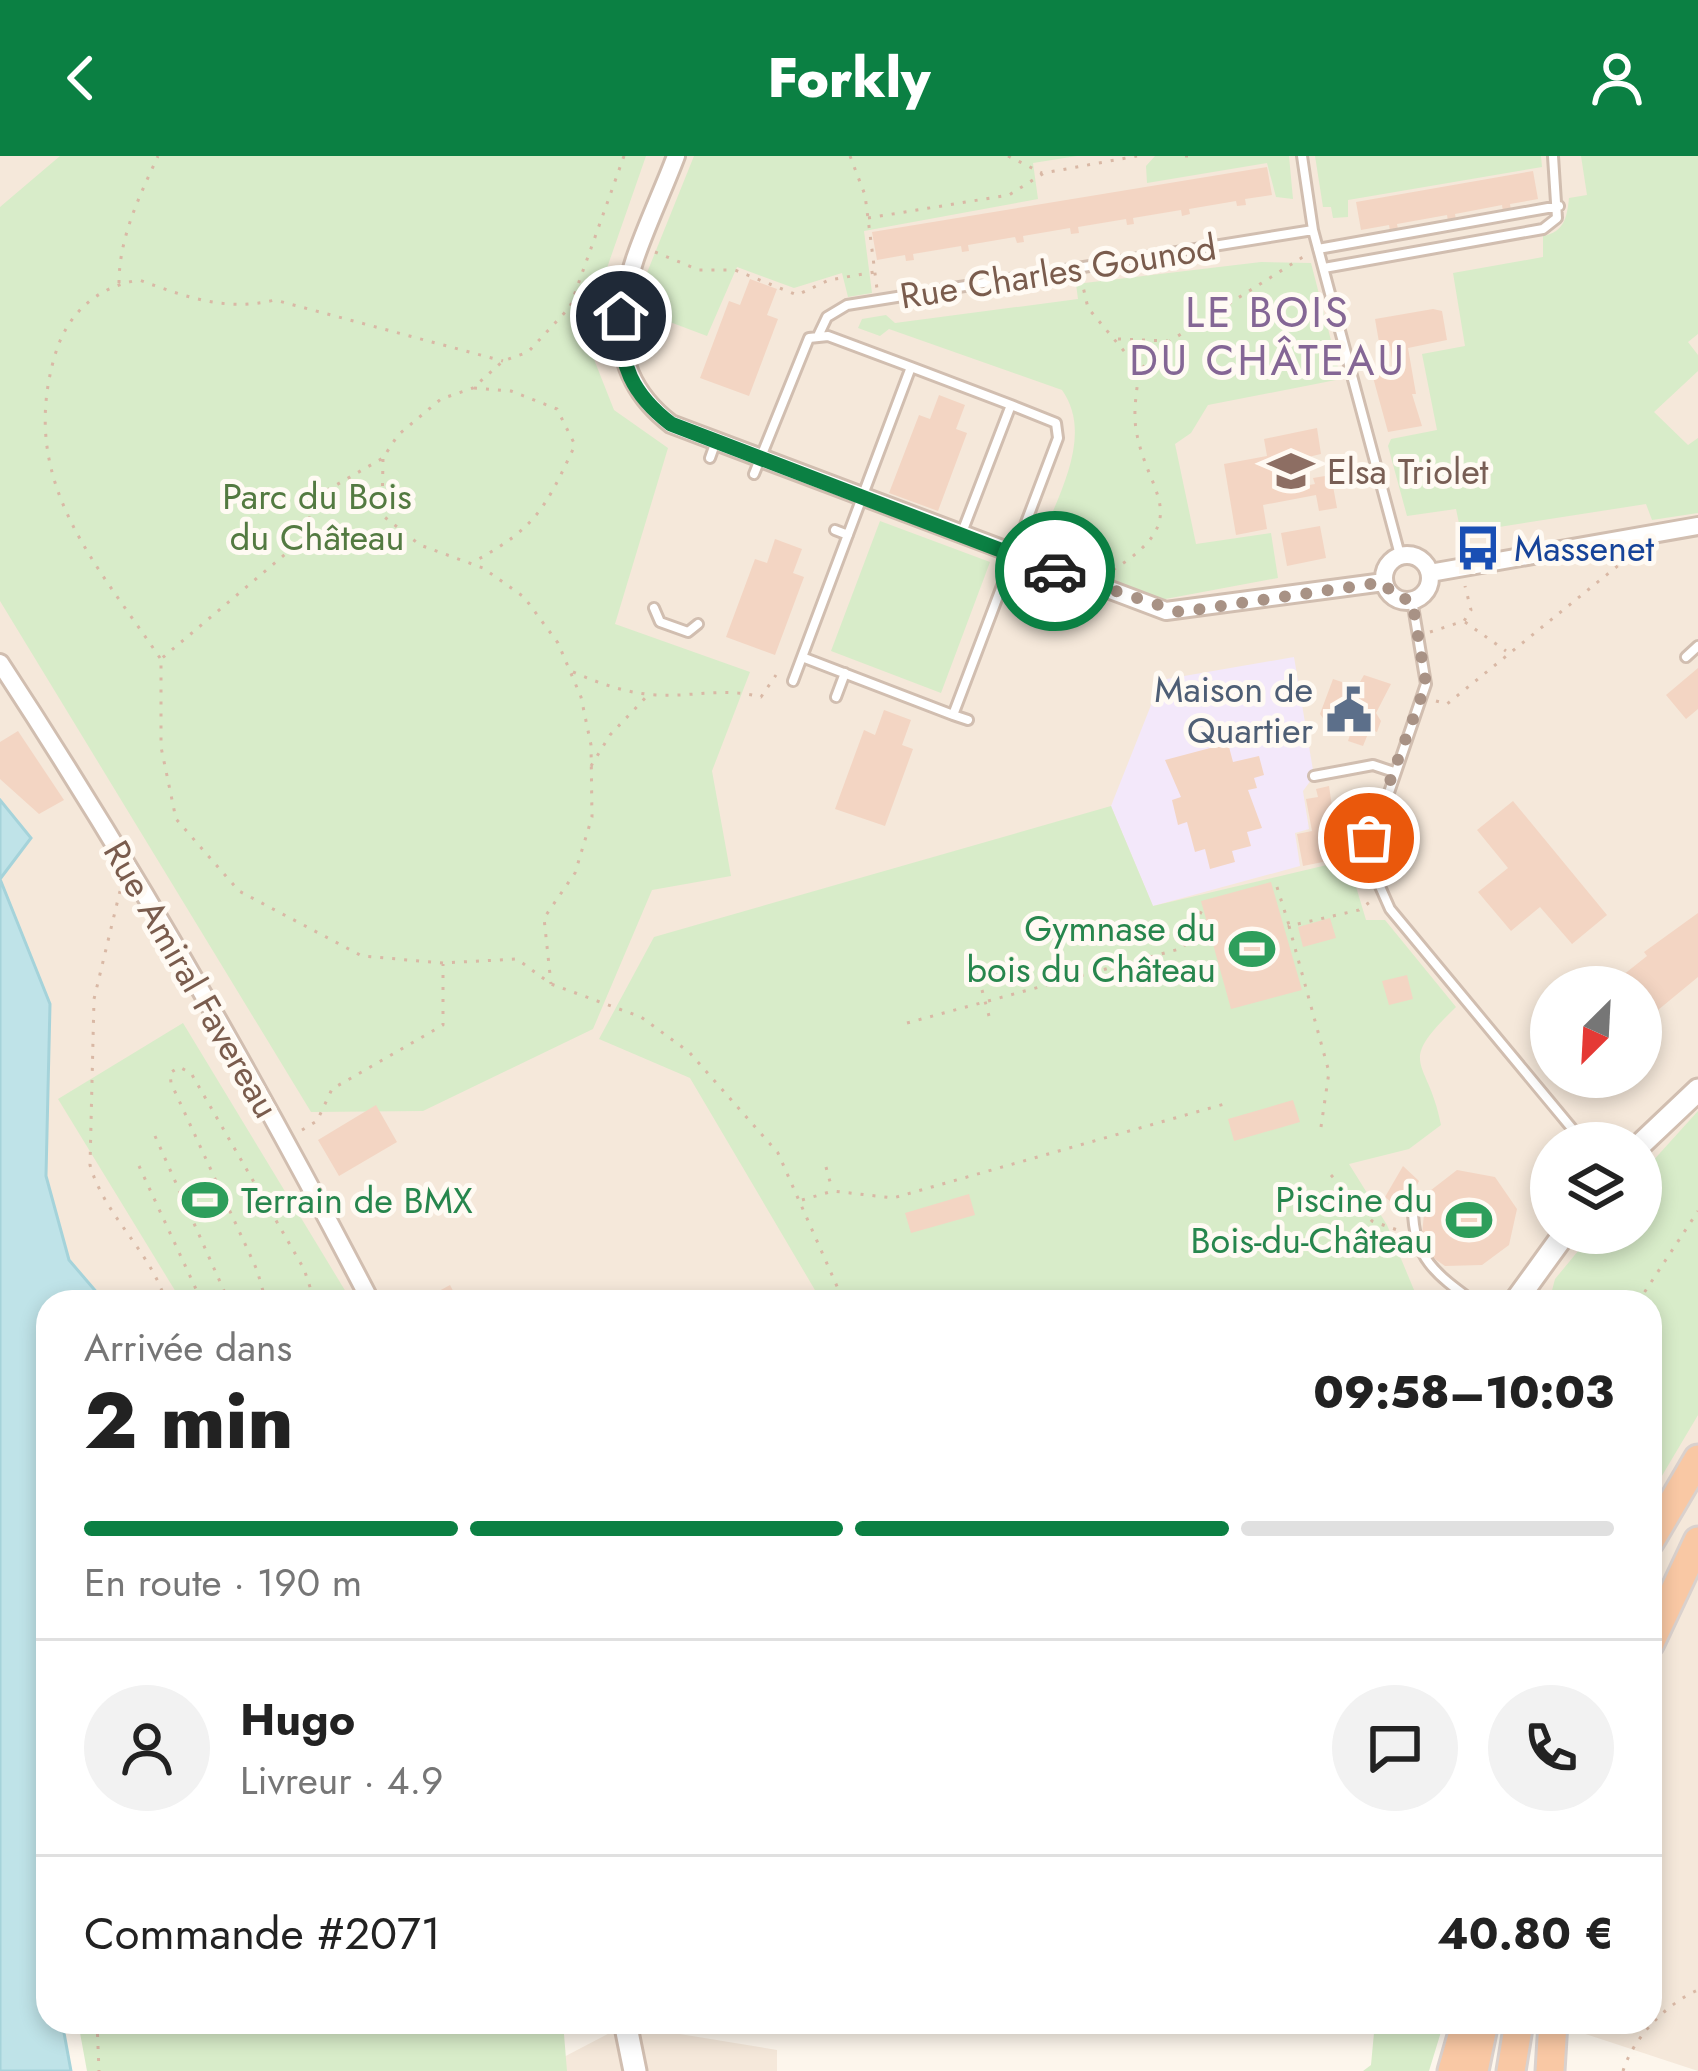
<!DOCTYPE html>
<html lang="fr">
<meta charset="utf-8">
<style>
:root{--surface:#fff;--page:#f2f2f2;--text:#222;--muted:#767676;--line:#e0e0e0;--accent:#0b8043}
body{margin:0;font-family:Jost,sans-serif;background:var(--page);color:var(--text);height:100vh;display:flex;flex-direction:column;font-size:45px;white-space:nowrap}
*{box-sizing:border-box;margin:0}
p{font-size:39px;color:var(--muted)}
.icon{flex:none;width:66px;height:66px;fill:none;stroke:currentColor;stroke-width:2;stroke-linecap:round;stroke-linejoin:round}
.map{position:relative;flex:1;overflow:hidden}
.panel{position:absolute;left:36px;top:1134px;width:1626px;height:744px;display:flex;flex-direction:column;background:var(--surface);border-radius:36px;box-shadow:0 6px 18px #0003}
.panel>*{flex:none}
.needle{width:78px;rotate:204deg}
.controls{position:absolute;left:1530px;top:810px;display:grid;gap:24px}
.controls a{display:grid;place-items:center;width:132px;height:132px;border-radius:50%;background:var(--surface);box-shadow:0 6px 18px #0003;font-size:60px}
.pin{position:absolute;display:grid;place-items:center;width:102px;height:102px;color:#fff;margin:-51px;border:6px solid #fff;border-radius:50%;box-shadow:0 3px 12px #0007}
.courier{position:absolute;display:grid;place-items:center;width:120px;height:120px;margin:-60px;border:9px solid #0b8043;border-radius:50%;background:#fff;color:#222;box-shadow:0 3px 15px #0007}
.head em{font-style:normal;font-weight:800}
.head div{display:flex;flex-direction:column-reverse}
.head{display:flex;align-items:center;justify-content:space-between;height:204px;padding:0 48px}
h1{font-size:78px;font-weight:800;line-height:90px}
.bar{display:grid;grid-template-columns:repeat(4,1fr);gap:18px 12px;align-content:center;height:144px;padding:0 48px}
.bar i{height:15px;border-radius:9px;background:var(--line)}
.bar .selected{background:var(--accent)}
.bar p{grid-column:span 4}
.line{display:flex;align-items:center;gap:30px;padding:0 48px;border-top:3px solid var(--line)}
.line div{flex:1}
.round{display:grid;place-items:center;flex:none;width:126px;height:126px;border-radius:63px;background:var(--page)}
header{display:flex;justify-content:space-between;align-items:center;height:156px;padding:0 48px;background:var(--accent);color:#fff;font-size:54px;font-weight:800}
.map>svg:first-child{display:block}
</style>
<header><svg class="icon" aria-label="back" viewBox="0 0 24 24"><path d="M15 5l-7 7 7 7"/></svg>Forkly<svg class="icon" aria-label="person" viewBox="0 0 24 24"><circle cx="12" cy="8" r="4"/><path d="M4 21q1-7 8-7t8 7"/></svg></header>
<div class="map">
<svg width="1698" height="1915" viewBox="0 0 1698 1915">
<rect width="100%" height="100%" fill="#fdf6ec"/>
<path fill="#f5e8da" fill-rule="evenodd" d="M0 0H1698V1915L1549 1866H1650V1146H105L69 1104 46 1020 50 848 0 723 31 682 0 644ZM1551 831H1641V921H1551ZM1551 987H1641V1077H1551Z
M625 1869 777 1894V1915H537Z"/>
<path fill="#f3e8fa" d="M1294 501 1314 620 1303 635 1309 673 1295 677 1300 710 1153 750 1111 650 1161 524Z"/>
<path fill="#d8ecc9" d="M60 0H646L584 178 614 254 668 292 615 468 750 516 712 615 731 720 652 734 593 873 423 955 311 956 0 445V51Z
M694 0H1077L1033 7 1038 43 864 75 872 137 848 141 842 117 794 132 737 111 707 180 638 154 636 144Z
M1155 0H1289L1293 43 1276 41 1267 7 1147 27 1146 10Z
M1315 0H1541L1542 11 1348 44V61L1333 62 1331 51H1323Z
M1581 0H1698V178L1688 186 1698 199V215L1654 256 1688 289 1698 282V357L1652 364 1646 348 1461 377 1456 353 1407 360 1388 290 1391 283 1437 274 1422 198 1465 190 1453 117 1543 101V80C1564 76 1567 62 1569 42L1587 39Z
M1261 106 1311 107 1341 223 1208 249 1191 277 1175 288 1196 388 1271 377 1278 422 1160 444 1036 396C1054 346 1096 282 1062 234L889 173 880 180 858 172 862 163 886 159 895 167 1078 143 1076 128Z
M880 365 990 406 941 537 831 495Z
M1111 650 1153 750 1348 704 1366 764H1385L1456 851C1394 911 1428 900 1441 969L1409 993 1349 1008 1387 1069 1419 1146H822L690 922 599 883 654 781Z
M183 867 352 1146H182L58 943Z
M1698 955V1259L1650 1340V1146H1549L1555 1123 1593 1077H1641V1018Z
M78 1866H563L567 1915H87Z
M1375 1866H1444L1429 1915H1363L1371 1909Z"/>
<path fill="#bfe3e8" stroke="#a5d3da" stroke-width="3" d="M0 644 31 682 0 723 50 848 46 1020 69 1104 105 1146H48V1866H62L71 1915H0Z"/>
<path fill="#f3d5c3" d="M1267 11 1272 39 1245 43 1246 49 1237 50 1236 45 1189 53 1190 58 1182 60 1181 54 1133 62 1134 68 1127 69 1126 63 1078 71 1079 77 1071 78 1070 72 1023 80 1024 86 1017 87 1015 81 968 89 969 95 962 96 961 90 913 98 914 104 906 105 905 99 877 104 872 76Z
M1533 15 1538 43 1510 48 1511 55 1503 56 1502 49 1455 58 1456 64 1448 65 1447 59 1397 68 1398 73 1390 75 1389 69 1361 74 1356 46Z
M750 123 777 133 767 159 778 163 749 240 700 222 729 145 740 149Z
M1433 153 1442 155 1447 184 1408 192 1416 238H1412L1422 270 1388 276 1371 214 1393 210 1390 190 1380 192 1375 163Z
M939 239 965 249 956 273 967 277 938 355 889 337 919 259 930 263Z
M1317 272 1321 298 1304 302 1309 329 1315 328 1313 322 1331 319 1337 352 1319 355 1316 339 1263 349 1267 373 1236 379 1224 308 1267 300 1264 283Z
M1320 370 1326 402 1287 410 1281 377Z
M775 383 802 393 793 417 804 421 775 499 726 481 755 403 767 407Z
M1698 512V553L1686 563 1666 539Z
M1364 519 1391 528 1376 557 1381 565 1377 576 1370 573 1363 590 1348 585 1351 576 1325 565 1320 558 1333 523 1357 531Z
M884 554 911 564 902 589 913 593 885 670 835 653 864 574 875 579Z
M18 575 64 644 39 658 0 623V586Z
M1214 591H1229L1233 606 1259 600 1264 619 1254 622 1257 632 1248 634 1262 672 1247 676 1251 690 1232 695 1235 706 1210 713 1205 693 1195 696 1187 666 1178 669 1172 644 1181 641 1165 604Z
M1329 630 1336 678 1324 681 1328 705 1303 710 1297 678 1312 675 1306 643 1318 641 1316 633Z
M1513 645 1607 759 1572 788 1540 751 1511 775 1478 736 1508 712 1477 674Z
M1271 726 1302 834 1231 853 1201 745Z
M1698 757V821L1641 868V831H1608L1647 800 1644 796Z
M1330 762 1336 782 1303 791 1298 771Z
M1407 819 1413 843 1389 849 1382 825Z
M1293 944 1300 966 1234 985 1228 963Z
M376 949 397 986 339 1020 318 984Z
M1403 1010 1419 1025 1403 1056 1385 1041Z
M1457 1014 1495 1021 1517 1053 1509 1089 1482 1109 1445 1110 1432 1101 1435 1097 1422 1078 1426 1038Z
M969 1038 975 1059 911 1077 905 1057Z
M450 1129 459 1146H431L428 1141Z"/>
<g fill="none" stroke-linecap="round" stroke-linejoin="round">
<g stroke="#d1beb0" stroke-width="14">
<path id="service" d="M1302 0 1313 74 1400 399
M1318 93 1559 50
M1324 112 1543 73 1557 62 1553 0
M818 180 827 161 847 149 1313 74
M911 211 1011 249
M710 302 715 288
M754 318 809 182 828 180 911 211 802 501 953 559 1058 282 1056 267 1011 249 961 379
M835 374 848 379
M1412 444 1426 528 1367 701 1390 753 1584 987
M654 452 660 466 688 476 698 468
M1686 501 1698 490
M793 525 802 501
M836 541 845 517
M953 559 968 564
M1314 620 1373 609 1394 616
M1413 1053C1413 1102 1437 1119 1474 1146"/>
</g>
<g stroke="#d1beb0" stroke-width="22">
<path id="minor" d="M676 0C642 91 575 194 671 268L1166 455 1384 426
M1384 422a23 23 0 1 1 46 0a23 23 0 1 1-46 0Z
M1430 417 1698 370
M0 507C135 713 258 928 371 1146"/>
</g>
<g stroke="#d1beb0" stroke-width="27">
<path id="tertiary" d="M1641 988 1698 934
M1515 1146 1565 1077
M625 1866 635 1915"/>
</g>
<g stroke="#dad1cd" stroke-width="33">
<path id="trunk" d="M1650 1385 1698 1303
M1650 1487 1698 1385
M1452 1915 1466 1866
M1474 1915 1484 1866
M1511 1915 1519 1866
M1550 1915 1553 1866"/>
</g>
<path stroke="#d9b8a5" stroke-width="3" stroke-dasharray="3 9" stroke-linecap="butt" d="M624 0 570 151 528 196 503 205 473 232 441 243 398 279 383 302 317 340 302 384 161 503V591L176 663 239 735 362 800 443 807 517 803 551 828 641 861 689 896 778 997 844 1146
M850 0 865 39 877 133
M1008 0 1042 17
M1185 0H1188
M868 62 1009 39 1044 17 1137 0
M655 96 699 114H735L797 139 829 124 875 116
M1081 122 1088 152 1139 213
M119 127C119 82 139 41 158 0
M1118 183 1168 185
M474 232 511 235 557 253 575 289C546 351 536 372 475 405
M383 303 382 359 420 389 483 412 524 441 558 487 581 541 591 589 592 661 575 717 544 762 551 828
M1113 414C1197 361 1146 338 1136 273 1133 254 1137 234 1139 215L1170 185 1306 99
M1465 466 1506 495
M1430 476 1464 465 1471 454 1465 430
M160 502C93 403 18 325 55 199 67 158 96 131 139 124 187 141 225 156 275 144L503 205
M573 516C601 528 626 537 656 539 694 541 724 531 761 541L776 519
M1436 545 1447 548 1620 408 1619 400
M591 610 610 579 648 539
M1277 731 1289 769
M120 735 94 843 90 1009C105 1061 150 1094 166 1146
M1062 807 1079 836
M982 834 989 860
M907 867 1183 792 1203 752
M1321 971 1329 916 1289 770 1359 754 1370 746
M302 974 317 965 332 933 443 869V808
M155 980 229 1146
M139 1010 202 1146
M826 1011 832 1033
M1331 1019 1372 1065 1403 1076
M802 1044 833 1035 893 1042 1228 947
M1546 1137 1561 1146
M259 1146 263 1135 257 1114 171 927 170 917 179 911 191 917 304 1113 315 1146
M1638 1146 1698 1055
M97 1866 99 1915
M1623 1915C1633 1882 1666 1848 1698 1834"/>
<use href="#service" stroke="#fff" stroke-width="8"/>
<use href="#minor" stroke="#fff" stroke-width="16"/>
<use href="#tertiary" stroke="#fff" stroke-width="21"/>
<use href="#trunk" stroke="#f9c8a4" stroke-width="27"/>
</g>
<g fill="none" stroke-linecap="round" stroke-linejoin="round">
<path stroke="#a89285" stroke-width="12" stroke-dasharray="0 21.6" d="M1055 415 1180 456 1384 426 1394 441 1412 444 1426 528 1369 682"/>
<path stroke="#0b8043" stroke-width="15" d="M621 160C618 208 633 239 671 268L1055 415"/>
</g>
<defs>
<g id="school-bare" transform="scale(3.6)"><path d="M0-5L7-2L0 1L-7-2ZM-4 1L0 2.5L4 1V4Q0 6-4 4Z" fill="#8d6e63" stroke="#fffaf3" stroke-width="2.5" paint-order="stroke"/></g>
<g id="bus-bare" transform="scale(3.6)"><path d="M-5-6H5V4H4V6H2V4H-2V6H-4V4H-5ZM-3.5-4V0h7V-4ZM-3.5 1.2v1.5H-2V1.2ZM2 1.2v1.5H3.5V1.2Z" fill="#1a4fb4" stroke="#fffaf3" stroke-width="2.5" paint-order="stroke"/></g>
<g id="civic-bare" transform="scale(3.6)"><path d="M-.6-6.5H3V-4.5H.6V-3L4-1V1h2V6H-6V1h2V-1L-.6-3ZM-1.2 2.5V6h2.4V2.5Z" fill="#5c6f8a" stroke="#fffaf3" stroke-width="2.5" paint-order="stroke"/></g>
<g id="stadium-bare" transform="scale(3.6)"><path d="M0-5a6.5 5 0 1 0 0 10a6.5 5 0 1 0 0-10ZM-3.5-1.8h7v3.6h-7Z" fill="#2e9e5b" stroke="#fffaf3" stroke-width="2.5" paint-order="stroke"/></g>
</defs>
<g fill-rule="evenodd">
<use href="#school-bare" x="1291" y="315"/>
<use href="#bus-bare" x="1478" y="392"/>
<use href="#civic-bare" x="1349" y="554"/>
<use href="#stadium-bare" x="1252" y="793"/>
<use href="#stadium-bare" x="205" y="1044"/>
<use href="#stadium-bare" x="1469" y="1064"/>
</g>
<g text-anchor="middle" stroke-width="10" stroke-linejoin="round" paint-order="stroke">
<g font-size="36" fill="#7a5c4d" stroke="#fffaf3">
<text transform="translate(1058 115) rotate(-9)" y="13">Rue Charles Gounod</text>
<text transform="translate(192 823) rotate(60)" y="13">Rue Amiral Favereau</text>
</g>
<g font-size="36" fill="#785e54" stroke="#fffaf3" text-anchor="start">
<text x="1327" y="328">Elsa Triolet</text>
</g>
<g font-size="36" fill="#537a41" stroke="#fffaf3">
<text x="317" y="353">Parc du Bois<tspan x="317" dy="41">du Château</tspan></text>
</g>
<g font-size="36" fill="#164399" stroke="#fffaf3" text-anchor="start">
<text x="1514" y="405">Massenet</text>
</g>
<g font-size="36" fill="#4e5e75" stroke="#fffaf3" text-anchor="end">
<text x="1313" y="546">Maison de<tspan x="1313" dy="41">Quartier</tspan></text>
</g>
<g font-size="36" fill="#27864d" stroke="#fffaf3" text-anchor="end">
<text x="1216" y="785">Gymnase du<tspan x="1216" dy="41">bois du Château</tspan></text>
<text x="1433" y="1056">Piscine du<tspan x="1433" dy="41">Bois-du-Château</tspan></text>
<text x="241" y="1057" text-anchor="start">Terrain de BMX</text>
</g>
<g font-size="42" letter-spacing="3" fill="#846695" stroke="#fffaf3">
<text x="1268" y="171">LE BOIS<tspan x="1268" dy="48">DU CHÂTEAU</tspan></text>
</g>
</g>
</svg>
<div class="controls">
<a><svg class="needle" viewBox="-14 -14 28 28"><path d="M0-13l5 13h-10z" fill="#e53935"/><path d="M0 13l5-13h-10z" fill="#767676"/></svg></a>
<a><svg class="icon" aria-label="layers" viewBox="0 0 24 24"><path d="M12 4l9 5-9 5-9-5zM3 14l9 5 9-5"/></svg></a>
</div>
<div class="pin" style="left:1369px;top:682px;background:#ea580c"><svg class="icon" aria-label="bag" viewBox="0 0 24 24"><path d="M5 8h14l-1 12H6zM9 8a3 3 0 0 1 6 0"/></svg></div>
<div class="pin" style="left:621px;top:160px;background:#1f2937"><svg class="icon" aria-label="home" viewBox="0 0 24 24"><path d="M3 11l9-7 9 7M6 9v11h12V9"/></svg></div>
<div class="courier" style="left:1055px;top:415px"><svg class="icon" aria-label="car" viewBox="0 0 24 24"><path d="M5 17H2v-5l4-1 3-4h7l3 4 3 1v5h-3M9 17h6M6 11h13"/><circle cx="7" cy="17" r="2"/><circle cx="17" cy="17" r="2"/></svg></div>
<section class="panel">
<div class="head"><div><h1>2 min</h1><p>Arrivée dans</p></div><em>09:58–10:03</em></div>
<div class="bar"><i class="selected"></i><i class="selected"></i><i class="selected"></i><i></i><p>En route · 190 m</p></div>
<div class="line" style="height:216px"><a class="round"><svg class="icon" aria-label="person" viewBox="0 0 24 24"><circle cx="12" cy="8" r="4"/><path d="M4 21q1-7 8-7t8 7"/></svg></a><div><b>Hugo</b><p>Livreur · 4.9</p></div><a class="round"><svg class="icon" aria-label="chat" viewBox="0 0 24 24"><path d="M4 5h16v11H9l-5 4z"/></svg></a><a class="round"><svg class="icon" aria-label="phone" viewBox="0 0 24 24"><path d="M5 4h4l2 5-3 2q2 4 5 5l2-3 5 2v4C11 20 4 13 5 4z"/></svg></a></div>
<div class="line" style="height:156px"><div>Commande #2071</div><b>40.80 €</b></div>
</section>
</div>
